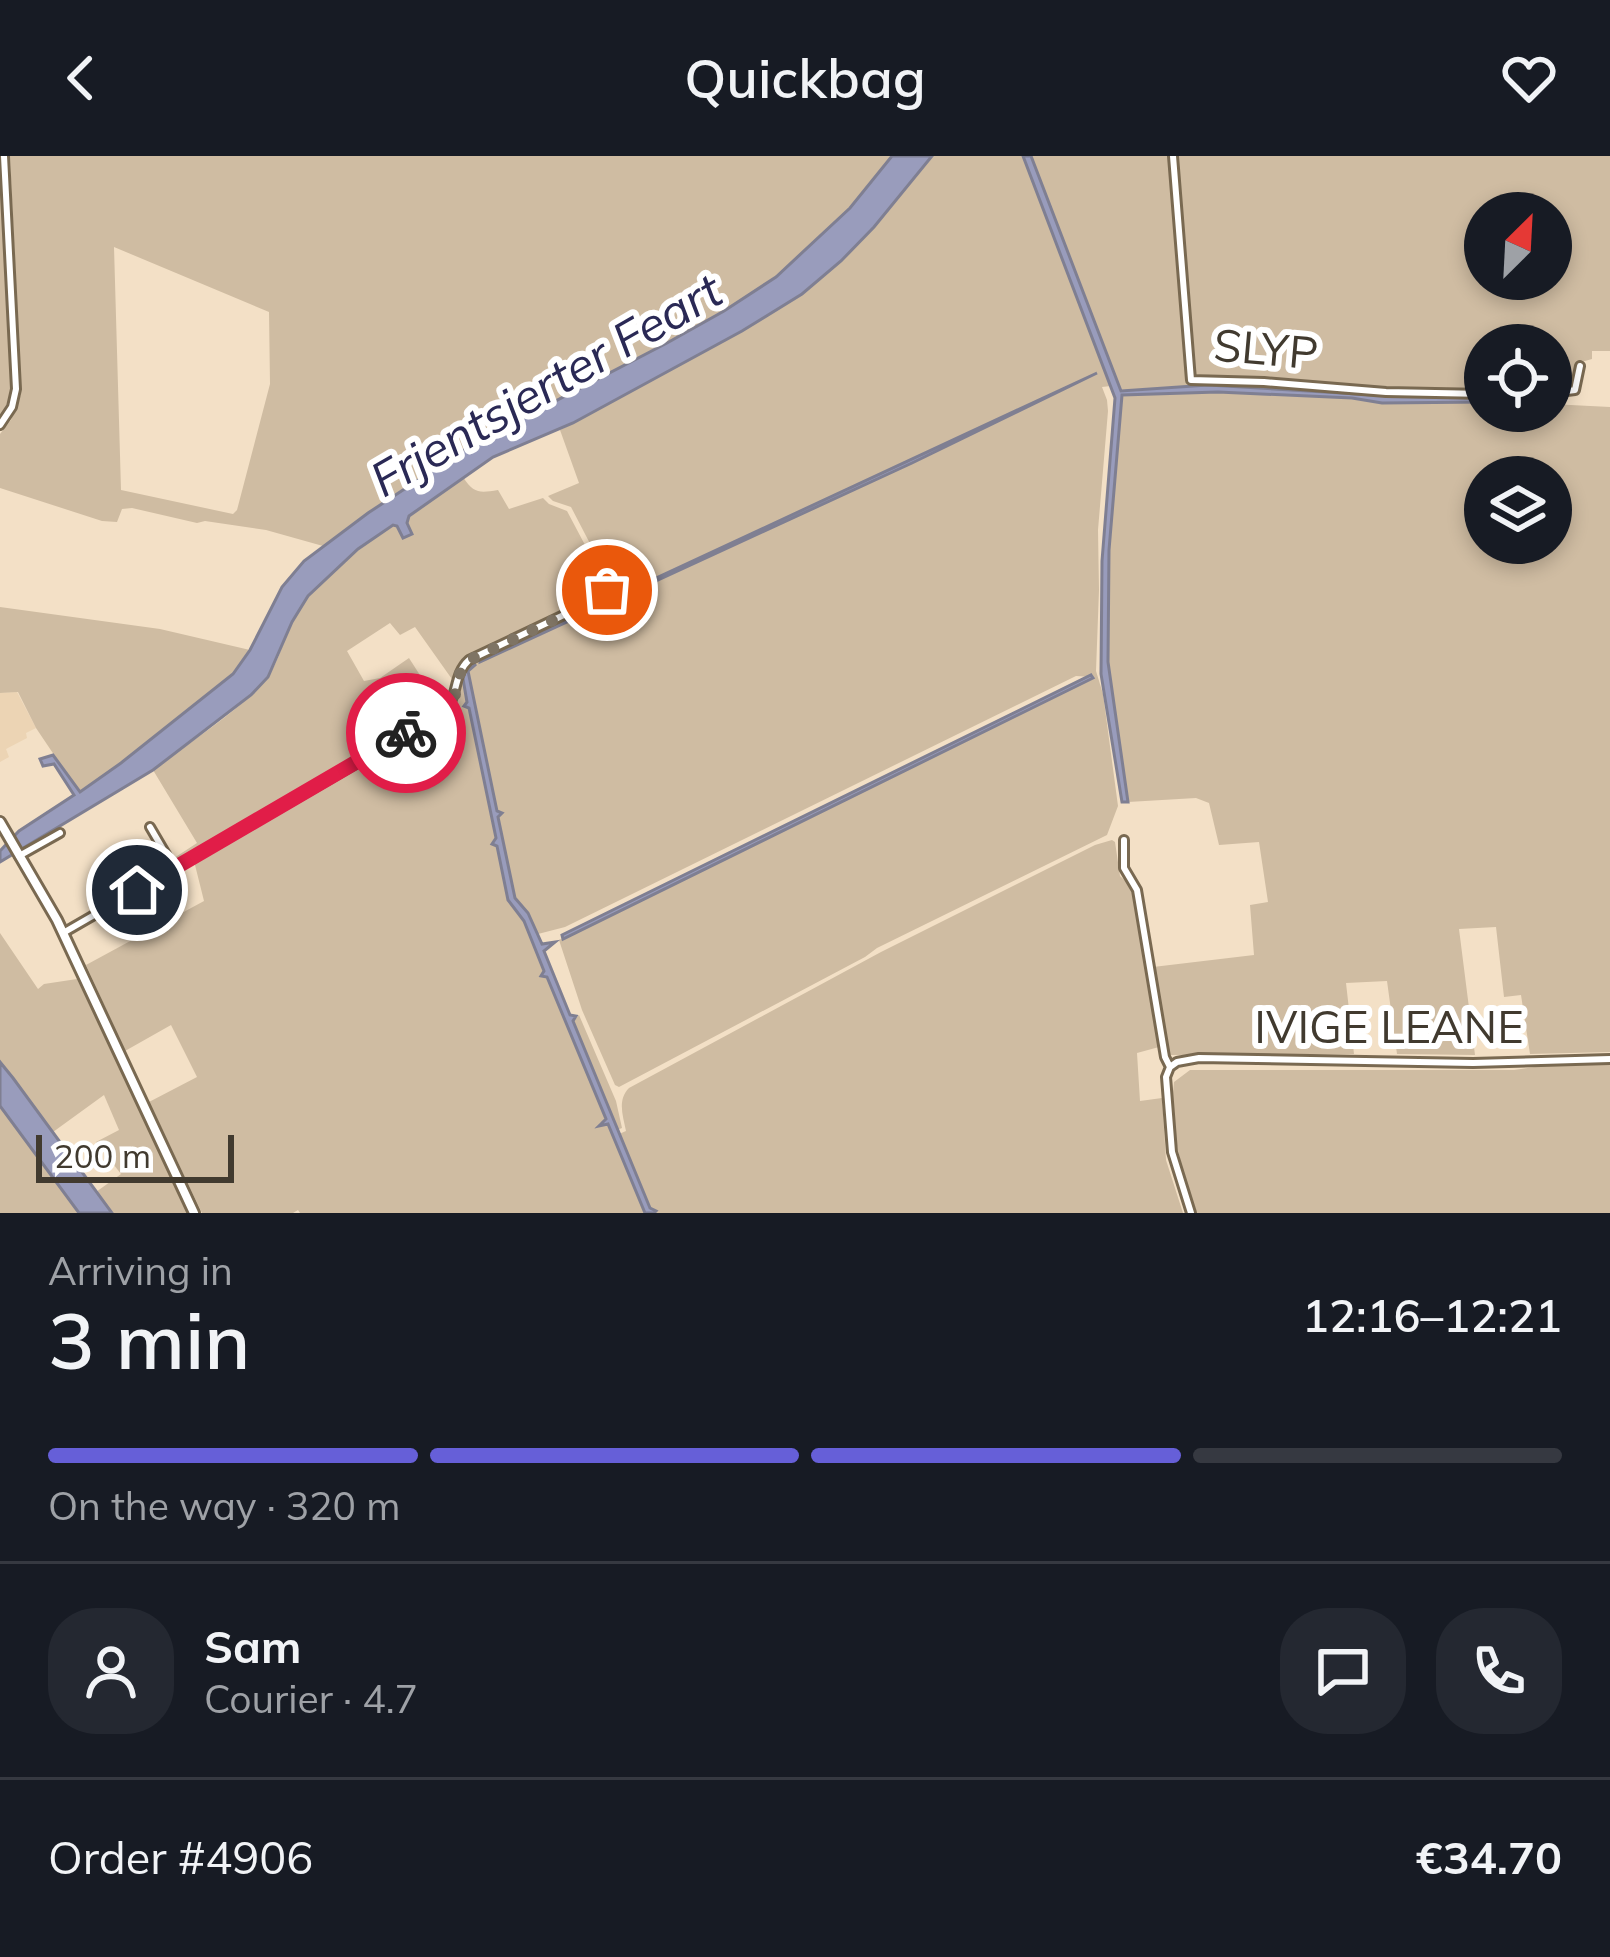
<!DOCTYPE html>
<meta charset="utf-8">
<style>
:root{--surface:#171b24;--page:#242831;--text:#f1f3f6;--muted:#9ea1a6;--line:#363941;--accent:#665fd8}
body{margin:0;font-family:Mulish,sans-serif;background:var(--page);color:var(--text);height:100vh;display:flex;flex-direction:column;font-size:45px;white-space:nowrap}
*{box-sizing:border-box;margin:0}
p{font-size:39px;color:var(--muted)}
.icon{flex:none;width:66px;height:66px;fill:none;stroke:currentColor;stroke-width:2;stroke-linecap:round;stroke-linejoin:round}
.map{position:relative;height:1057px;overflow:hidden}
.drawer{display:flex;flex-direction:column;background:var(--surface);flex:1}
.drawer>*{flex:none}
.needle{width:78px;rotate:24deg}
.tools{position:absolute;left:1464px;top:36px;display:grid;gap:24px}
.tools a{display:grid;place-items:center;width:108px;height:108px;border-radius:50%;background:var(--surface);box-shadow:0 6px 18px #0003;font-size:60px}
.scale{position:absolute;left:36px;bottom:30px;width:198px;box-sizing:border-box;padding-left:12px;border:6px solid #413a2f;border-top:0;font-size:33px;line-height:42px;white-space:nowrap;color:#413a2f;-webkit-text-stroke:9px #fff;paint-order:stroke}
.pin{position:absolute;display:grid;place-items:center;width:102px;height:102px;color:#fff;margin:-51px;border:6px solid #fff;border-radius:50%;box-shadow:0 3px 12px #0007}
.courier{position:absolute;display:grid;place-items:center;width:120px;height:120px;margin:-60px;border:9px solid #e11d48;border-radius:50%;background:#fff;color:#222;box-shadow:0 3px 15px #0007}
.overview em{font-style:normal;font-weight:600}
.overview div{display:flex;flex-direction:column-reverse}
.overview{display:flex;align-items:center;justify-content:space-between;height:204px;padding:0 48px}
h1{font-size:78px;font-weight:600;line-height:90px}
.bar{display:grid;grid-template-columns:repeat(4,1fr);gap:18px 12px;align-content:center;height:144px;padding:0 48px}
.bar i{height:15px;border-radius:9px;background:var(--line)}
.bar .on{background:var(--accent)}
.bar p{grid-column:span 4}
.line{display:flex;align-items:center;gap:30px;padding:0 48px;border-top:3px solid var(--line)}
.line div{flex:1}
.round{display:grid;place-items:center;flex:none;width:126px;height:126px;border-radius:48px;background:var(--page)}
header{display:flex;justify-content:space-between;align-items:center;height:156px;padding:0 48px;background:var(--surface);font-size:54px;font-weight:600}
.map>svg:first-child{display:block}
</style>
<header><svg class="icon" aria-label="back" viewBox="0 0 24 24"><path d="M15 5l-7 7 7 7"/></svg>Quickbag<svg class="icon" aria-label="heart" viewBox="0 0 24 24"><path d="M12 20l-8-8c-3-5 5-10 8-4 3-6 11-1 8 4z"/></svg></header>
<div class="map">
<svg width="1610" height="1057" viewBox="0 0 1610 1057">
<rect width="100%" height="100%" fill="#f3e0c6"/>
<path fill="#ecd4b4" d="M17 536 36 572 26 577 27 582 6 593 9 601 0 606V537Z"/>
<path fill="#cfbca2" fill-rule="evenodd" d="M10 0H892L850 52 776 121 724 155 667 187 473 288 376 351 323 390 266 374 205 365 197 367 132 352 122 353 117 366 102 365 0 332V278L11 264 21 238ZM114 91 269 156 270 228 237 354 233 358 121 334Z
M932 0H1023L1111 230 1102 231 1107 244 1108 255 1098 374 1099 434 1096 515 1103 538 1118 650 1107 679 877 792 865 801 619 931 615 929 582 854 559 784 1092 521 1076 520 565 771 538 778 528 757 515 742 498 661 502 657 497 655 468 515 473 506 469 505 609 435 610 426 571 351 553 345 548 340 579 327 560 274 742 175 802 138 841 105 874 71ZM1097 218 481 505 480 504Z
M1031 0H1171L1188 221 1191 230 1121 235 1119 232Z
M1176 0H1610V195H1592V203L1578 207 1573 225 1564 234H1551V189H1485V233L1383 231 1193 218ZM1485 57H1551V123H1485Z
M0 20 11 222 9 246 0 263Z
M1218 236 1352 242 1382 247 1485 246V255H1551V248L1610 251V896L1530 898 1521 839 1504 841 1496 771 1459 773 1475 899 1397 898 1387 825 1346 827 1354 898 1167 899 1153 811 1254 799 1250 749 1268 746 1259 686 1219 689 1209 647 1196 642 1128 646 1107 506 1109 394 1121 239ZM1485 321H1551V387H1485Z
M463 321C474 338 480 337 498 334L509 353 543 342 549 348 567 355 603 423 602 434 592 442 466 504 462 507 454 526 415 471 400 479 390 467 347 495 364 525 380 522 409 502 441 552 174 709 171 704 197 687 153 614C188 587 234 559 264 526 280 507 284 479 296 458 318 420 359 393 393 369L411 378 407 368 409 360Z
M0 451 160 473 250 494 233 518 220 528 121 607 79 636 36 572 18 536 0 537Z
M462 517 468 546 465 550 468 551 508 744 524 765 545 815 541 820 547 821 606 963 599 968H608L645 1057H300L298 1054 293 1057H202L149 946 197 921 171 869 125 895 86 809 204 745 194 705 446 562 455 545Z
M1112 684 1115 686 1120 720 1133 732 1159 891 1137 897 1140 945 1162 942 1166 1004 1183 1057H654L656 1055 651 1054 619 978 626 975C623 960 617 944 629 932L881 796 1095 689Z
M0 777 38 833 44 828 77 823 191 1057H112L96 1036 121 1018 96 986 119 974 104 939 53 976 0 906Z
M579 859 616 945 622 972 617 974 573 865Z
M1610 908V1057H1197C1182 1015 1168 971 1174 926L1190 914H1514L1542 910Z
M0 950 79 1057H0Z"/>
<path fill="#999cbc" stroke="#7f7f92" stroke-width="3" d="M892 0H932L874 71 841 105 802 138 742 175 573 267 493 301 409 360 407 367 412 378 403 382 397 370 393 369 358 393 308 440 292 466 268 521 251 539 153 614 0 706V695L19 675 74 639 54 608 43 610 40 603 53 599 80 636 121 607 233 518 250 494 282 431 304 405 368 357 473 288 667 187 724 155 776 121 850 52Z
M1023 0H1031L1121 235 1208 229 1391 240H1485V246L1382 247 1352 242 1218 236 1122 239 1109 394 1108 506 1128 646H1122L1101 518 1102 405 1115 242Z
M1097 217 912 307 480 506V504Z
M473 506 475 509 468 515 497 655 502 657 498 661 515 742 528 757 542 788 555 786 544 795 570 859 576 860 573 865 650 1052 656 1055 654 1057H645L608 968 599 970 606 963 547 821 541 820 544 815 524 765 508 744 497 690 492 688 496 682 469 552 464 550 467 546 462 517Z
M1091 519 1093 522 563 783 562 779 566 777Z
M0 906 13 922 112 1057H79L0 950Z"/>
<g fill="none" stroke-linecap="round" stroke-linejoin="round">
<g stroke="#796951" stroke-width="12">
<path id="minor" d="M1173 0 1191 224 1264 226 1386 236 1485 238
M1551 237 1575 234 1580 210
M0 269 12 251 16 233 4 0
M150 671 174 712
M1124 684V712L1137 734 1165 901 1170 911 1166 921 1172 996 1191 1057
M19 700 60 677
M63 777 442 558C459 544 452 519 469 504L587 448 607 434 605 423
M1170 911 1177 906 1199 902 1473 907 1610 903"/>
</g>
<g stroke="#796951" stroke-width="14">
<path id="tertiary" d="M0 666 57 764 194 1057"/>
</g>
<use href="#minor" stroke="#fff" stroke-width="6"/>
<use href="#tertiary" stroke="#fff" stroke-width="8"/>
</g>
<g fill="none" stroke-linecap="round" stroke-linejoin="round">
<path stroke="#7f7464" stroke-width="12" stroke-dasharray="0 21.6" d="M406 577C419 570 442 562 450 550 460 534 454 518 469 504L587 448 607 434"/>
<path stroke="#e11d48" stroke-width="15" d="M137 734 406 577"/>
</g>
<g text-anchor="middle" stroke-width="12" stroke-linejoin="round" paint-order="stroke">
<g font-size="45" fill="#413a2f" stroke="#fff">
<text transform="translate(1266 193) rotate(5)" y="16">SLYP</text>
<text x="1389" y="887">IVIGE LEANE</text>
</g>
<g font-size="48" font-style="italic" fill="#2a2955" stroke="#fff">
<text transform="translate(546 229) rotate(-30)" y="17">Frjentsjerter Feart</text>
</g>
</g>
</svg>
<div class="tools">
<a><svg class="needle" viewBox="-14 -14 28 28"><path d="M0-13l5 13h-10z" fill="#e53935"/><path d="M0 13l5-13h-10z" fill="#9ea1a6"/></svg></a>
<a><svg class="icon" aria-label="locate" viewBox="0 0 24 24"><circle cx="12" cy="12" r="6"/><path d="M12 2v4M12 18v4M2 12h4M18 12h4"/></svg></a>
<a><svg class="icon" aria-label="layers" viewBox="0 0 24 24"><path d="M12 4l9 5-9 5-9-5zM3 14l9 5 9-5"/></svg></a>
</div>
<div class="scale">200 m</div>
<div class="pin" style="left:607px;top:434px;background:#ea580c"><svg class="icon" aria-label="bag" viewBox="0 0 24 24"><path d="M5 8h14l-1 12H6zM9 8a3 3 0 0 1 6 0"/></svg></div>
<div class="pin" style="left:137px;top:734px;background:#1f2937"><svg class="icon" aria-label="home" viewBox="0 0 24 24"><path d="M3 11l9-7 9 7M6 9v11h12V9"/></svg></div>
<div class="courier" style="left:406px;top:577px"><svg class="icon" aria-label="bike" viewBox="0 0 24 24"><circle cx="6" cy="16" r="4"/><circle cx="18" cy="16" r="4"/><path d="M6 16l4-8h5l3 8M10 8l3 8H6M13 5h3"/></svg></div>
</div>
<section class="drawer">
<div class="overview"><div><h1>3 min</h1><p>Arriving in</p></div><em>12:16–12:21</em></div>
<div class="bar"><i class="on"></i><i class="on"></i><i class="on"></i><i></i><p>On the way · 320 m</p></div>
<div class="line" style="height:216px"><a class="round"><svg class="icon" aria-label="person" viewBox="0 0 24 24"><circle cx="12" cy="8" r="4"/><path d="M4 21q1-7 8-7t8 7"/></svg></a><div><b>Sam</b><p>Courier · 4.7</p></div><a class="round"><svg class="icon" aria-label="chat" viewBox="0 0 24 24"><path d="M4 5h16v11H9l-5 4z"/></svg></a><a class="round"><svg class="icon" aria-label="phone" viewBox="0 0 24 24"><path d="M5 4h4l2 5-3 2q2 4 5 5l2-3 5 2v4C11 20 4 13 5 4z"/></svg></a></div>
<div class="line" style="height:156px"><div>Order #4906</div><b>€34.70</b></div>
</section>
